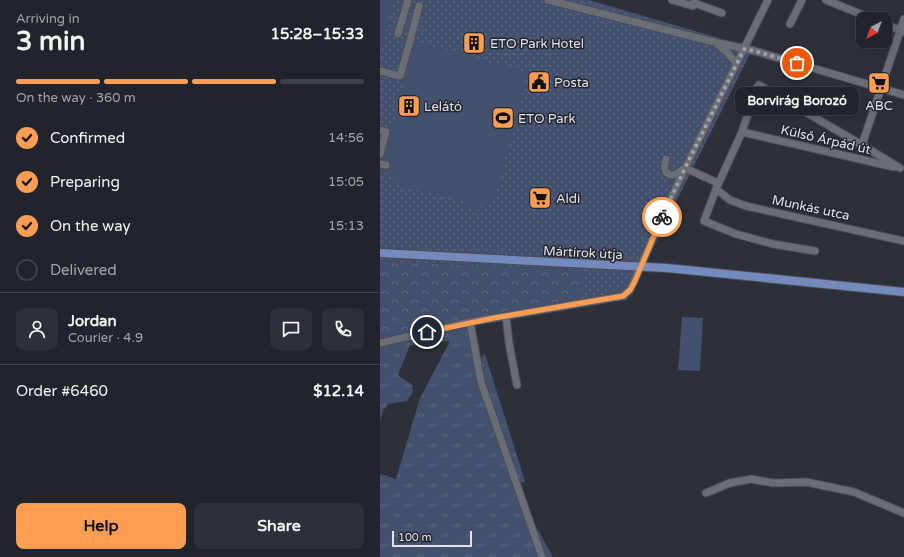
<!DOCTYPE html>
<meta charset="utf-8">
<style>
:root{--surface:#21242a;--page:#2d3036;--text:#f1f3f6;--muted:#a2a4a8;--line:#3e4147;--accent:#fc9d54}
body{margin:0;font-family:"Varela Round",sans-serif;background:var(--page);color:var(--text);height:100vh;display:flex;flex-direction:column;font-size:15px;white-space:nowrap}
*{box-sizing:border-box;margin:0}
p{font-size:13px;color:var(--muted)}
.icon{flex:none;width:22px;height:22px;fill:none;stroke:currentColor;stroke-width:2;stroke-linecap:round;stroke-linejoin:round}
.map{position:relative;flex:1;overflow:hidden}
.sheet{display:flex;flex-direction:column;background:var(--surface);width:380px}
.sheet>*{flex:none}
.needle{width:26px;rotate:221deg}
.tools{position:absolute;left:476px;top:12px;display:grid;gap:8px}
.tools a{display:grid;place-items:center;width:36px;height:36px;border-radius:8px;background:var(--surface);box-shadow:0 2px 10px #0003,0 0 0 1px var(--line);font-size:20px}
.scale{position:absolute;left:12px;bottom:10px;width:80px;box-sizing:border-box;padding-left:4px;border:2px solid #e0e3e8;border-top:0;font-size:11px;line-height:14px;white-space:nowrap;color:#e0e3e8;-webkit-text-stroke:3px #23262e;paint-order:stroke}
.pin{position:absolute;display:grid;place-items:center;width:34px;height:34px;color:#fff;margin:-17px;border:2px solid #fff;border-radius:50%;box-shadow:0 1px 4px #0007}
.courier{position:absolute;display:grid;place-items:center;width:40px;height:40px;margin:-20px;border:3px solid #fc9d54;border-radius:50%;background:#fff;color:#222;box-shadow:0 1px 5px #0007}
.bubble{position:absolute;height:28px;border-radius:8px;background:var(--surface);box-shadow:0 2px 10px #0003,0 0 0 1px var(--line);font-size:13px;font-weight:700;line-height:28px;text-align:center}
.head em{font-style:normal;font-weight:700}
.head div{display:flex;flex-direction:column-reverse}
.head{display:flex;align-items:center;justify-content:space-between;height:68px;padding:0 16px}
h1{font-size:26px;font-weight:700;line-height:30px}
.bar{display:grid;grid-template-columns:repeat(4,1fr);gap:6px 4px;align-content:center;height:48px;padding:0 16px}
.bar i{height:5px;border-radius:3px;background:var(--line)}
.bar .current{background:var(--accent)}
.bar p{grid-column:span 4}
.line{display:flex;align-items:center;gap:10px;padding:0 16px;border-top:1px solid var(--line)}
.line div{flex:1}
.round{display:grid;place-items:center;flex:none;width:42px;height:42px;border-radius:8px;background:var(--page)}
ol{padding:0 16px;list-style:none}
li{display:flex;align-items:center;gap:12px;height:44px}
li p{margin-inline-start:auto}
li .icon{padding:4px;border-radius:50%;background:var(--accent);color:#111;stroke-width:4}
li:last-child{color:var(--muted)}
li i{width:22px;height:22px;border:2px solid var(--line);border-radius:50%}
.action{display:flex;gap:8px;margin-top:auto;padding:8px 16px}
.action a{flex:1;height:46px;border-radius:8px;background:var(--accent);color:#111;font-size:16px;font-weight:700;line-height:46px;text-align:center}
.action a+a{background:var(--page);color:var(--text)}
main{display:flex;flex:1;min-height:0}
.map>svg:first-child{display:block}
</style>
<main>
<section class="sheet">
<div class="head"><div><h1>3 min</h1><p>Arriving in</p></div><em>15:28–15:33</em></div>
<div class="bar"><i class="current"></i><i class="current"></i><i class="current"></i><i></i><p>On the way · 360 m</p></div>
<ol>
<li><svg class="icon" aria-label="check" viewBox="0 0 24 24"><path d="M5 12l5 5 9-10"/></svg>Confirmed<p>14:56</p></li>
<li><svg class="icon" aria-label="check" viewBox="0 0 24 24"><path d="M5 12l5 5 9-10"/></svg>Preparing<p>15:05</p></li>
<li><svg class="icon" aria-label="check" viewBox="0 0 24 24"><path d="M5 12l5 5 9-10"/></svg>On the way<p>15:13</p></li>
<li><i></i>Delivered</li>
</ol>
<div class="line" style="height:72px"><a class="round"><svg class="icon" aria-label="person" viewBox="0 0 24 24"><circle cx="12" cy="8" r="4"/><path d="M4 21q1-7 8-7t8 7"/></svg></a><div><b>Jordan</b><p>Courier · 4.9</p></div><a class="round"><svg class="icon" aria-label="chat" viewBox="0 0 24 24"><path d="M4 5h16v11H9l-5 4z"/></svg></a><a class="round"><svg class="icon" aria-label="phone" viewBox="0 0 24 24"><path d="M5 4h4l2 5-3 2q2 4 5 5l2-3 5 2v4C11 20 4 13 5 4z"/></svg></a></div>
<div class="line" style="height:52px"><div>Order #6460</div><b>$12.14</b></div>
<div class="action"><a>Help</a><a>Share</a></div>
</section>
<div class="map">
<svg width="524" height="557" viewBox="0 0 524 557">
<defs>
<pattern id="grass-tufts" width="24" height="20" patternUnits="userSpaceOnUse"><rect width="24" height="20" fill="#43506e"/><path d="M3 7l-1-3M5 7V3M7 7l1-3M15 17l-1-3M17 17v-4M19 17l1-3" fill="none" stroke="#5e6983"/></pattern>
<pattern id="forest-crowns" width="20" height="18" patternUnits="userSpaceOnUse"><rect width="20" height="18" fill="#43506e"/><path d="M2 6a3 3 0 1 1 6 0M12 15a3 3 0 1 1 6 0" fill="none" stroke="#5e6983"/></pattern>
<pattern id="park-dots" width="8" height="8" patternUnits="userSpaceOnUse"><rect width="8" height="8" fill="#43506e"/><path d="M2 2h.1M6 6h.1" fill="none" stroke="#5e6983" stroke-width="1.8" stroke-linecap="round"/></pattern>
</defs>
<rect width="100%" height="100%" fill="#2c3038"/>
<path fill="url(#grass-tufts)" d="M92 322 98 360 105 354 145 481 134 487 173 557H0V474L16 479 40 398 70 341 30 345 18 375 32 385 33 392 27 401 8 404 3 411 0 421V346Z"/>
<path fill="url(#forest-crowns)" d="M0 261 203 270 200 304 92 322 0 346Z"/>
<path fill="url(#park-dots)" d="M0 0H209L373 48 247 300 200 304 203 270 0 261Z"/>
<path fill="#43506e" d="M0 0H14L0 56Z
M34 42 148 72 115 199 112 198 109 207 100 205 98 211 82 207 83 200 14 184 15 176 1 172Z
M302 317 323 318 320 371 298 370Z"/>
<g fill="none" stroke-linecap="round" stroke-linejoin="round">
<g stroke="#4a4d54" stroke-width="9">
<path id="minor" d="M168 0 334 42 375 51 524 95
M292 0 313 6 315 0
M446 0 493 19
M314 3 342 13
M410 24 422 0
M505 24 524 32
M18 34 28 0
M338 45 347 52 356 63
M0 71 20 76 30 41 39 6
M0 130 6 132 0 154
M362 132 514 167
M482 145 524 19
M286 159C284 165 283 175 293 175 297 175 301 170 305 168
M0 164 6 165
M305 168 338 183
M336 189 350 200 366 206 524 241
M435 251 393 244 356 234 324 221 336 189 362 132 376 89 379 85 482 145 520 168
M126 316 129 343 137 385
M90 322 101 382 162 557
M0 343 90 322 243 296 250 290 279 224 305 168 388 0
M326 493 350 483 371 479 393 483 426 482 474 492 524 513"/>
</g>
<g stroke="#4a4d54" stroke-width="10">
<path id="major" d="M0 253 287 268 524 292"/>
</g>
<use href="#minor" stroke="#686d76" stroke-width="7"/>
<use href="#major" stroke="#758abc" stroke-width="8"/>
</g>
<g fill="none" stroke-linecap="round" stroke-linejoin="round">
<path stroke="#a1a4aa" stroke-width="4" stroke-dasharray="0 7.2" d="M282 217 305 168 364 49 375 51 417 63"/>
<path stroke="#fc9d54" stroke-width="5" d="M47 332 114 318 243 296 250 290 255 281 282 217"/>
</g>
<defs>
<g id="building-square" transform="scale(1.15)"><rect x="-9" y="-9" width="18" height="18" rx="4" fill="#fc9d54" stroke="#23262e"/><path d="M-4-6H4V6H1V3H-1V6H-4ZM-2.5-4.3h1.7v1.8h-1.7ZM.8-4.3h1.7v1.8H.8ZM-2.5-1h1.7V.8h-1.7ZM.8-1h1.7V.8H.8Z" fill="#111"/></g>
<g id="civic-square" transform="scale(1.15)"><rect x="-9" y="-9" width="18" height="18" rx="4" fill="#fc9d54" stroke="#23262e"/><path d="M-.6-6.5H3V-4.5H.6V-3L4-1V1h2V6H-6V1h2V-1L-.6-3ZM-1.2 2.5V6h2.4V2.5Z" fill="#111"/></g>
<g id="supermarket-square" transform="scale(1.15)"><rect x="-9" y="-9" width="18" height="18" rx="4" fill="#fc9d54" stroke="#23262e"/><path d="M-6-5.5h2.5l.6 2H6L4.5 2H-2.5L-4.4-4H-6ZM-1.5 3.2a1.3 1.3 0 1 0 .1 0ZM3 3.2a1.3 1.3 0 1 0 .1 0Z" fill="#111"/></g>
<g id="stadium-square" transform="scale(1.15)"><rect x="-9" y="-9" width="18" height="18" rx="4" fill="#fc9d54" stroke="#23262e"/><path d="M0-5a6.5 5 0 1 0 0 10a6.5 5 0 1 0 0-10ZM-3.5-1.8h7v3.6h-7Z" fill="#111"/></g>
</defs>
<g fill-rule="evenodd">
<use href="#building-square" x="94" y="43"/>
<use href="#civic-square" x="159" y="82"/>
<use href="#supermarket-square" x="499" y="83"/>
<use href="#building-square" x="29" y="106"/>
<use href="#stadium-square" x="123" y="118"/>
<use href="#supermarket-square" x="160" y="198"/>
</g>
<g text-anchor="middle" stroke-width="3" stroke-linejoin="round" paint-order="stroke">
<g font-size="13" fill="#e0e3e8" stroke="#23262e" text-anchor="start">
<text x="110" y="48">ETO Park Hotel</text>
<text x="174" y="87">Posta</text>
<text x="499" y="110" text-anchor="middle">ABC</text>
<text x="44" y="111">Lelátó</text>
<text x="138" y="123">ETO Park</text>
<text x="176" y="203">Aldi</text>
</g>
<g font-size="13" fill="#e0e3e8" stroke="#23262e">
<text transform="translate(446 139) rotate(13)" y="5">Külső Árpád út</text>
<text transform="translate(431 207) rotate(12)" y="5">Munkás utca</text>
<text transform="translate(203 252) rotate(3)" y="5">Mártírok útja</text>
</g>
</g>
</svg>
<div class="tools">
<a><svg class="needle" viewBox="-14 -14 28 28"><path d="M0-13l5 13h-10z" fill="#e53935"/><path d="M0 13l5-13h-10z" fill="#a2a4a8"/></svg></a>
</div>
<div class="scale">100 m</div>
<div class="pin" style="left:417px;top:63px;background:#ea580c"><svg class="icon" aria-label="bag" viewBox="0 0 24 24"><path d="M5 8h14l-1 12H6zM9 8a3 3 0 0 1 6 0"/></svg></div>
<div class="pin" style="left:47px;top:332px;background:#1f2937"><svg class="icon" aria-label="home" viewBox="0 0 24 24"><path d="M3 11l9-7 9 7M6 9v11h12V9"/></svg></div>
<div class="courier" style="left:282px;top:217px"><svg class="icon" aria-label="bike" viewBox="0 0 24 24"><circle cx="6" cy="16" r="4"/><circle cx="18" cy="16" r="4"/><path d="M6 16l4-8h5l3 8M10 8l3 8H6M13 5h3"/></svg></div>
<div class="bubble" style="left:355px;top:87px;width:124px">Borvirág Borozó</div>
</div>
</main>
